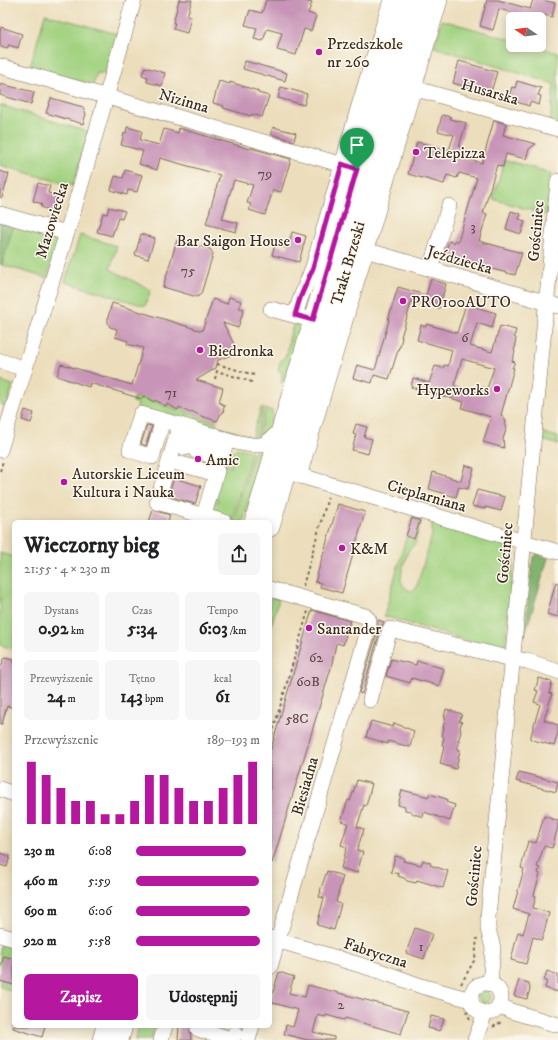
<!DOCTYPE html>
<html lang="pl">
<head>
<meta charset="utf-8">
<style>
	body { margin:0; font-family:"IM FELL DW Pica",serif; background:#f6f6f6; color:#202124; height:100vh; display:flex; flex-direction:column; font-size:15px; white-space:nowrap }
	* { box-sizing:border-box; margin:0 }
	p { font-size:13px; color:#757577 }
	.icon { flex:none; width:22px; height:22px; fill:none; stroke:currentColor; stroke-width:2; stroke-linecap:round; stroke-linejoin:round }
	.map { position:relative; flex:1; overflow:hidden }
	.drawer { position:absolute; left:12px; top:520px; width:260px; height:508px; display:flex; flex-direction:column; background:#fff; border-radius:6px; box-shadow:0 2px 10px #0003 }
	.drawer>* { flex:none }
	.needle { width:26px; rotate:283deg }
	.buttons { position:absolute; left:506px; top:12px; display:grid; gap:8px }
	.buttons a { display:grid; place-items:center; width:40px; height:40px; border-radius:6px; background:#fff; box-shadow:0 2px 10px #0003; font-size:20px }
	.pin { position:absolute; display:grid; place-items:center; width:34px; height:34px; color:#fff; margin:-41px -17px; border-radius:50% 50% 50% 0; rotate:-45deg; box-shadow:0 0 4px #0007 }
	.pin .icon { rotate:45deg }
	.round { display:grid; place-items:center; flex:none; width:42px; height:42px; border-radius:6px; background:#f6f6f6 }
	.overview { display:flex; align-items:center; justify-content:space-between; height:68px; padding:0 12px }
	h1 { font-size:22px; font-weight:800; line-height:30px }
	.metrics { display:grid; grid-template-columns:repeat(3,1fr); gap:6px; height:68px; padding:4px 12px }
	.metrics div { display:grid; align-content:center; border-radius:6px; background:#f6f6f6; text-align:center }
	.metrics b { font-size:17px; font-weight:800 }
	.metrics small { font-size:11px; font-weight:400 }
	.metrics p { font-size:11px }
	.chart { height:112px; padding:8px 12px }
	.chart p { display:flex; justify-content:space-between }
	.chart svg { width:100%; height:72px; margin-top:4px; stroke:#b5179e; stroke-width:6 }
	.primary-button { display:flex; gap:8px; margin-top:auto; padding:8px 12px }
	.primary-button a { flex:1; height:46px; border-radius:6px; background:#b5179e; color:#fff; font-size:16px; font-weight:800; line-height:46px; text-align:center }
	.primary-button a+a { background:#f6f6f6; color:#202124 }
	ul { padding:0 12px; list-style:none; font-size:13px }
	li { display:grid; grid-template-columns:64px 48px 1fr; align-items:center; height:30px }
	li i { height:10px; border-radius:5px; background:#b5179e }
	.map>svg:first-child { display:block }
	.green { fill:#a2d280; stroke:#6e7e4f }
	.forest { fill:#81b46e; stroke:#5e6f46 }
	.building { fill:#c894b7; fill-rule:evenodd }
	.lines { fill:none; stroke-linecap:round; stroke-linejoin:round }
	.minor-casing { stroke:#796955; stroke-width:16 }
	.major-casing { stroke:#796955; stroke-width:20 }
	.path { stroke:#796955; stroke-width:2; stroke-dasharray:3 3; stroke-linecap:butt }
	.minor { stroke:#fff; stroke-width:15 }
	.major { stroke:#fff; stroke-width:19 }
	.route-casing { stroke:#fff; stroke-width:8 }
	.route { stroke:#b5179e; stroke-width:5 }
	.poi-dot { fill:#b5179e; stroke:#fbf7ec; stroke-width:1.5 }
	.labels { text-anchor:middle; stroke-width:3; stroke-linejoin:round; paint-order:stroke }
	.number-label { font-size:14px; fill:#5e4444 }
	.poi-label { font-size:16px; fill:#3b2a1e; stroke:#fbf7ec; text-anchor:start }
	.street-label { font-size:16px; fill:#3b2a1e; stroke:#fbf7ec }
</style>
</head>
<body>
<div class="map">
<svg width="558" height="1040" viewBox="0 0 558 1040">
	<rect width="100%" height="100%" fill="#fbf7ec"/>
	<filter id="ink" filterUnits="userSpaceOnUse"><feTurbulence type="fractalNoise" baseFrequency=".025" numOctaves="2"/><feDisplacementMap in="SourceGraphic" scale="8" xChannelSelector="R" yChannelSelector="G"/><feConvolveMatrix kernelMatrix="1 2 1 2 8 2 1 2 1" color-interpolation-filters="sRGB"/></filter>
	<filter id="wash" filterUnits="userSpaceOnUse"><feTurbulence type="fractalNoise" baseFrequency=".012" numOctaves="4" result="noise"/><feDisplacementMap in="SourceGraphic" scale="16" xChannelSelector="R" yChannelSelector="G"/><feGaussianBlur stdDeviation="0.9" result="paint"/><feColorMatrix in="noise" values="0 0 0 0 0 0 0 0 0 0 0 0 0 0 0 0 0 1.4 0 .05"/><feComposite in="paint" operator="in"/></filter>
	<g filter="url(#wash)">
		<rect width="100%" height="100%" fill="#ecdebc"/>
		<!-- green -->
		<g class="green">
			<path d="M45 14 117 34 106 74 97 73 93 85 30 67Z"/>
			<path d="M442 20 513 40V45H531L558 53V110L557 125 550 124 554 84 434 47Z"/>
			<path d="M0 105 89 132 73 186 0 165Z"/>
			<path d="M505 160 551 173 547 215 493 199Z"/>
			<path d="M14 223 60 236 47 278 2 265Z"/>
			<path d="M80 235 117 246 110 269 151 290 145 306 65 282Z"/>
			<path d="M294 321 301 322 304 329 291 357 284 382 281 383 282 372 278 370 280 362 287 354 289 340Z"/>
			<path d="M0 381 13 385 7 405H0Z"/>
			<path d="M134 397 142 399 144 397 154 403 155 401 166 407 167 405 178 411 180 408 190 414 192 412 202 418 216 422V426L252 437 261 408H264L255 441 137 409 138 404 133 402Z"/>
			<path d="M266 409 272 411C275 426 268 433 257 440Z"/>
			<path d="M544 433 558 437V445L543 440Z"/>
			<path d="M238 448 252 451 231 521 212 509 213 501 218 502V499L212 498 222 464 232 467V464L223 462 229 453Z"/>
			<path d="M254 451 260 452 262 457 243 522H233Z"/>
			<path d="M412 517 421 519 415 544 408 551 402 570 401 581 404 587 410 591 416 589 432 535V522L511 546 514 551 505 652 384 616Z"/>
			<path d="M0 553 14 557V649L0 645Z"/>
			<path d="M270 598 279 599 270 629Z"/>
			<path d="M2 942 14 946V991L0 987V948Z"/>
			<circle cx="485" cy="997" r="6"/>
			<path d="M139 1026H155L151 1040H135Z"/>
		</g>
		<!-- forest -->
		<g class="forest">
			<path d="M0 219 14 223 2 265 0 264Z"/>
			<path d="M537 554 548 558 524 638 533 557Z"/>
		</g>
		<g id="blocks">
			<!-- building -->
			<g class="building">
				<path d="M179 0H192L187 16 191 17 187 33 173 29 175 23H173Z"/>
				<path d="M266 0H302L312 3 308 13 316 16 311 31 304 29 296 55 277 50 282 33 267 29 263 41 254 39 257 28 245 25 250 10 262 13Z"/>
				<path d="M487 0H498L530 9 533 0H542L555 3 552 17 540 14 538 19 525 16 524 19H513L515 13 499 9 493 30 480 26Z"/>
				<path d="M1 27 22 34 18 48 8 45V48L0 46V32Z"/>
				<path d="M245 61 287 73 285 81 243 69Z"/>
				<path d="M459 61 497 72 490 95 453 83Z"/>
				<path d="M145 67 165 73 162 86 147 82 148 77 142 75Z"/>
				<path d="M219 81 230 84V82L258 91V93L269 96 262 117 252 114 251 116 223 108 224 106 213 103Z"/>
				<path d="M517 81 541 88 538 95 541 96 539 105 530 102 529 106 517 102 518 99 509 96 512 87 515 88Z"/>
				<path d="M0 84 34 92 31 104 0 95Z"/>
				<path d="M281 87 307 94 304 105 278 98Z"/>
				<path d="M51 98 83 107 86 114 83 124 46 113Z"/>
				<path d="M442 115 451 117 450 119 466 123 459 147 465 149 463 158 482 163 494 120 506 124 503 135 536 144 529 149 526 159 506 154 503 167 497 165 483 213 487 214 479 241 522 253 515 275 462 261 460 266 453 264 455 257 445 254 449 241 454 243 455 240 458 242 477 178 459 173 457 178 447 175 444 184 408 174 417 142 449 150 454 135 438 131Z"/>
				<path d="M127 127 142 131 140 140 159 145 164 129 178 133 179 128 250 149 251 148 291 159 281 192 273 190 265 215 249 210 251 204 247 203 253 185 234 180 222 219 238 223 236 232 206 224 220 175 160 158 157 170 139 164 143 151 121 145 124 133H126Z"/>
				<path d="M273 127 296 133 294 141 271 134Z"/>
				<path d="M125 170 142 175 137 192 128 190 127 195 111 190 115 176 123 178Z"/>
				<path d="M0 171 9 174 2 198 0 197Z"/>
				<path d="M38 183 50 186 48 193 62 197 58 209 54 207 53 211 41 207 42 204 33 201Z"/>
				<path d="M109 207 125 211 122 219 118 218 112 236 97 232 103 213 107 214Z"/>
				<path d="M511 211 521 214 519 219 525 221 521 234 506 229Z"/>
				<path d="M292 232 306 236 299 262 272 255 275 245 288 248Z"/>
				<path d="M141 234 155 238 148 259 135 255Z"/>
				<path d="M177 240 210 249 213 254 201 294 197 297 163 287Z"/>
				<path d="M431 279 446 284 439 308 412 300 401 337H402L400 347H399L389 379 374 375 372 383 353 378 357 365 375 370 389 320H388L398 287 426 295Z"/>
				<path d="M229 297 241 301 239 308 244 309 238 328 223 323 234 344 231 355 218 360 216 368 196 380 223 388 219 402 225 406 223 409 224 411 222 412 217 421 201 416 191 411 190 413 179 407 178 410 167 404 166 406 155 400 154 402 143 396 142 399 90 383 89 387 57 376 61 364 132 385 143 348 127 344 128 341 115 337 117 329 110 327 108 323V317L112 303 202 331 213 299 227 304Z"/>
				<path d="M466 304 496 313 492 328 477 323 470 346 492 352 500 326 516 330 514 337 516 338 515 344 516 345 514 350 515 352 512 361 515 362 512 368H514L501 415 506 421 505 425 507 427 503 439 504 448 483 442 491 417 462 408 464 402 411 387 413 378 429 383 435 366 443 368 444 365 448 366 452 350 417 340 421 325 426 327V324L457 333ZM462 359 494 368 487 389 482 387 480 393 454 386Z"/>
				<path d="M25 410 34 413 31 423 22 420Z"/>
				<path d="M356 424 367 427 364 437 372 439 368 454 352 450 356 435 353 434Z"/>
				<path d="M147 425 152 426 146 446 141 444Z"/>
				<path d="M465 465 474 468 468 489 459 487 456 497 429 489 433 472 461 481Z"/>
				<path d="M174 478 201 486 195 504 168 496Z"/>
				<path d="M477 490 505 497 501 511 485 507V509L472 506Z"/>
				<path d="M338 504 365 512 342 593 320 587 321 583 315 582Z"/>
				<path d="M153 510 170 515 168 522H149Z"/>
				<path d="M412 518 420 521 414 539 406 536Z"/>
				<path d="M556 582 558 583V617L547 614Z"/>
				<path d="M312 610 350 621 343 645 337 643 336 644 331 668 278 844 272 863H270V752Z"/>
				<path d="M378 620 384 622 381 627 362 694 359 693 378 630Z"/>
				<path d="M5 657 14 659V708L7 706 2 724H0V668Z"/>
				<path d="M391 659 416 665 417 661 423 662 444 669 439 686 412 678 410 683 386 676Z"/>
				<path d="M539 678 552 682 549 693 552 694 544 720 558 725V732L554 746 530 739 540 704 534 702 538 691 535 690Z"/>
				<path d="M446 709 462 714 459 721 462 722 460 727 461 732 458 741H460L457 749 460 750 456 769 440 764 444 746 442 745 444 737 442 736 444 727H443L446 717H444Z"/>
				<path d="M371 721 393 727 394 723 414 731 410 747 388 741V744L366 737Z"/>
				<path d="M519 772 558 782 556 792 516 781Z"/>
				<path d="M357 780 372 784 366 806 364 805 357 827 364 829 357 850 363 852 357 873 341 868 347 847 341 845 348 823 341 821 348 800 350 801 353 793Z"/>
				<path d="M402 790 429 797V794L447 799 446 802 455 805 450 821 424 812 423 817 414 814 410 811 405 810V807L398 805Z"/>
				<path d="M544 816 558 821V827L552 848 544 846 537 867 540 868 538 873 540 874 534 895 536 896 533 908 549 913 542 940 533 937 526 964 511 960 518 932 523 934 529 914 513 909 524 869 521 868 528 841 536 843Z"/>
				<path d="M0 853 10 856 7 867 0 865Z"/>
				<path d="M395 856 404 858 403 861 421 865 423 860 431 863 430 865 448 871 443 888 417 880 416 883 407 881 404 878 398 876 399 874 391 872Z"/>
				<path d="M327 871 343 876 336 902 341 904 334 930 317 925 324 898 319 897 321 891H320Z"/>
				<path d="M415 928 432 934 424 959 406 953Z"/>
				<path d="M4 956 14 959V985L0 981V965L1 966Z"/>
				<path d="M547 971 558 975V992L545 988 547 981H544Z"/>
				<path d="M279 972 294 977 289 993 305 997 308 985 408 1011 401 1034 345 1018 344 1020 326 1015 325 1017 318 1015 313 1032 334 1037V1040H308L284 1034 286 1025 293 1027 298 1010 270 1002Z"/>
				<path d="M519 980 529 983 530 989 527 999 514 996Z"/>
				<path d="M431 1016 444 1019 440 1031 428 1028Z"/>
				<path d="M13 1026H45L42 1037 13 1028Z"/>
				<path d="M179 1026H190L191 1040H178Z"/>
			</g>
		</g>
	</g>
	<g filter="url(#ink)">
		<use href="#blocks" fill-opacity="0" stroke="#796955" stroke-width="1"/>
		<g class="lines">
			<defs>
				<g id="minor">
					<path d="M0 66 357 169"/>
					<path d="M413 88 558 129"/>
					<path d="M0 214 67 233"/>
					<path d="M355 247 558 306"/>
					<path d="M430 269 449 206"/>
					<path d="M271 309 304 318"/>
					<path d="M295 315 301 297 313 267 358 109 391 0"/>
					<path d="M0 361 25 369"/>
					<path d="M163 420 152 457 130 450 141 414 180 425"/>
					<path d="M185 448 191 428"/>
					<path d="M0 450 72 216 134 0"/>
					<path d="M196 451 202 432"/>
					<path d="M208 455 214 435"/>
					<path d="M221 459 227 440"/>
					<path d="M170 461 216 474"/>
					<path d="M291 473 558 552"/>
					<path d="M299 476 440 0"/>
					<path d="M204 515 217 471"/>
					<path d="M224 522 157 502 180 425C197 430 249 450 264 444 270 441 275 435 281 430"/>
					<path d="M270 589 365 616 369 620V627L270 967"/>
					<path d="M370 700 390 629 504 657 527 661 558 671"/>
					<path d="M0 789 14 794"/>
					<path d="M0 935 14 939"/>
					<path d="M270 938 380 971 421 986 471 1000"/>
					<circle cx="486" cy="998" r="15"/>
					<path d="M490 984 493 948 488 929V917L558 181"/>
					<path d="M499 1005 511 1011 558 1025"/>
					<path d="M198 1029 224 1037 232 1038 236 1033"/>
					<path d="M161 1040 165 1026"/>
					<path d="M248 1040 252 1026"/>
					<path d="M475 1040 485 1013"/>
				</g>
				<g id="major">
					<path d="M254 522 407 0"/>
					<path d="M270 527 425 0"/>
					<path d="M102 1040 106 1026"/>
					<path d="M119 1040 123 1026"/>
				</g>
			</defs>
			<!-- minor casing -->
			<use href="#minor" class="minor-casing"/>
			<!-- major casing -->
			<use href="#major" class="major-casing"/>
			<!-- path -->
			<g class="path">
				<path d="M217 364 254 375"/>
				<path d="M215 379 217 371 252 382"/>
				<path d="M0 471 3 461"/>
				<path d="M303 586 328 497"/>
				<path d="M270 741 308 611"/>
				<path d="M461 984 475 959 477 938"/>
				<path d="M466 1011 470 1019"/>
				<path d="M493 1027 503 1021"/>
			</g>
			<!-- minor -->
			<use href="#minor" class="minor"/>
			<!-- major -->
			<use href="#major" class="major"/>
		</g>
	</g>
	<g class="lines" filter="url(#ink)">
		<defs>
			<path id="route" d="M342 164 357 169 313 320 295 315 300 298 313 268Z"/>
		</defs>
		<!-- route casing -->
		<use href="#route" class="route-casing"/>
		<!-- route -->
		<use href="#route" class="route"/>
	</g>
	<!-- markers -->
	<g class="poi-dot">
		<circle cx="319" cy="52" r="4"/>
		<circle cx="416" cy="152" r="4"/>
		<circle cx="298" cy="240" r="4"/>
		<circle cx="403" cy="301" r="4"/>
		<circle cx="200" cy="350" r="4"/>
		<circle cx="497" cy="389" r="4"/>
		<circle cx="198" cy="459" r="4"/>
		<circle cx="64" cy="482" r="4"/>
		<circle cx="342" cy="548" r="4"/>
		<circle cx="309" cy="628" r="4"/>
	</g>
	<g class="labels">
		<!-- number labels -->
		<g class="number-label">
			<text x="265" y="178">79</text>
			<text x="473" y="231">3</text>
			<text x="188" y="275">75</text>
			<text x="465" y="342">6</text>
			<text x="171" y="397">71</text>
			<text x="316" y="662">62</text>
			<text x="308" y="686">60B</text>
			<text x="297" y="723">58C</text>
			<text x="421" y="951">1</text>
			<text x="341" y="1009">2</text>
		</g>
		<!-- poi labels -->
		<g class="poi-label">
			<text x="327" y="49">Przedszkole<tspan x="327" dy="18">nr 260</tspan></text>
			<text x="424" y="158">Telepizza</text>
			<text x="290" y="246" text-anchor="end">Bar Saigon House</text>
			<text x="411" y="307">PRO100AUTO</text>
			<text x="208" y="356">Biedronka</text>
			<text x="489" y="395" text-anchor="end">Hypeworks</text>
			<text x="206" y="465">Amic</text>
			<text x="72" y="479">Autorskie Liceum<tspan x="72" dy="18">Kultura i Nauka</tspan></text>
			<text x="350" y="554">K&amp;M</text>
			<text x="317" y="634">Santander</text>
		</g>
		<!-- street labels -->
		<g class="street-label">
			<text transform="translate(490 91) rotate(16)" y="6">Husarska</text>
			<text transform="translate(184 100) rotate(16)" y="6">Nizinna</text>
			<text transform="translate(51 220) rotate(-73)" y="6">Mazowiecka</text>
			<text transform="translate(535 231) rotate(-85)" y="6">Gościniec</text>
			<text transform="translate(460 259) rotate(16)" y="6">Jeździecka</text>
			<text transform="translate(347 263) rotate(-74)" y="6">Trakt Brzeski</text>
			<text transform="translate(427 495) rotate(16)" y="6">Cieplarniana</text>
			<text transform="translate(504 553) rotate(-85)" y="6">Gościniec</text>
			<text transform="translate(304 786) rotate(-74)" y="6">Biesiadna</text>
			<text transform="translate(473 876) rotate(-85)" y="6">Gościniec</text>
			<text transform="translate(376 952) rotate(18)" y="6">Fabryczna</text>
		</g>
	</g>
</svg>
<div class="buttons">
<a><svg class="needle" viewBox="-14 -14 28 28"><path d="M0-13l5 13h-10z" fill="#e53935"/><path d="M0 13l5-13h-10z" fill="#757577"/></svg></a>
</div>
<div class="pin" style="left:357px;top:169px;background:#1e9e55"><svg class="icon" aria-label="arrive" viewBox="0 0 24 24"><path d="M6 21V4h12l-3 4 3 4H6"/></svg></div>
<section class="drawer">
<div class="overview"><div><h1>Wieczorny bieg</h1><p>21:55 · 4 × 230 m</p></div><a class="round"><svg class="icon" aria-label="share" viewBox="0 0 24 24"><path d="M12 15V3M7 8l5-5 5 5M5 13v7h14v-7"/></svg></a></div>
<div class="metrics">
<div><p>Dystans</p><b>0.92<small> km</small></b></div>
<div><p>Czas</p><b>5:34</b></div>
<div><p>Tempo</p><b>6:03<small> /km</small></b></div>
</div>
<div class="metrics">
<div><p>Przewyższenie</p><b>24<small> m</small></b></div>
<div><p>Tętno</p><b>143<small> bpm</small></b></div>
<div><p>kcal</p><b>61</b></div>
</div>
<div class="chart"><p><span>Przewyższenie</span>189–193 m</p>
<svg viewBox="0 0 160 44" preserveAspectRatio="none"><path d="M5 44V6M15 44V14M25 44V22M35 44V30M45 44V30M55 44V38M65 44V38M75 44V30M85 44V14M95 44V14M105 44V22M115 44V30M125 44V30M135 44V22M145 44V14M155 44V6"/></svg>
</div>
<ul>
<li><b>230 m</b>6:08<i style="width:89%"></i></li>
<li><b>460 m</b>5:59<i style="width:99%"></i></li>
<li><b>690 m</b>6:06<i style="width:92%"></i></li>
<li><b>920 m</b>5:58<i style="width:100%"></i></li>
</ul>
<div class="primary-button"><a>Zapisz</a><a>Udostępnij</a></div>
</section>
</div>
</body>
</html>
